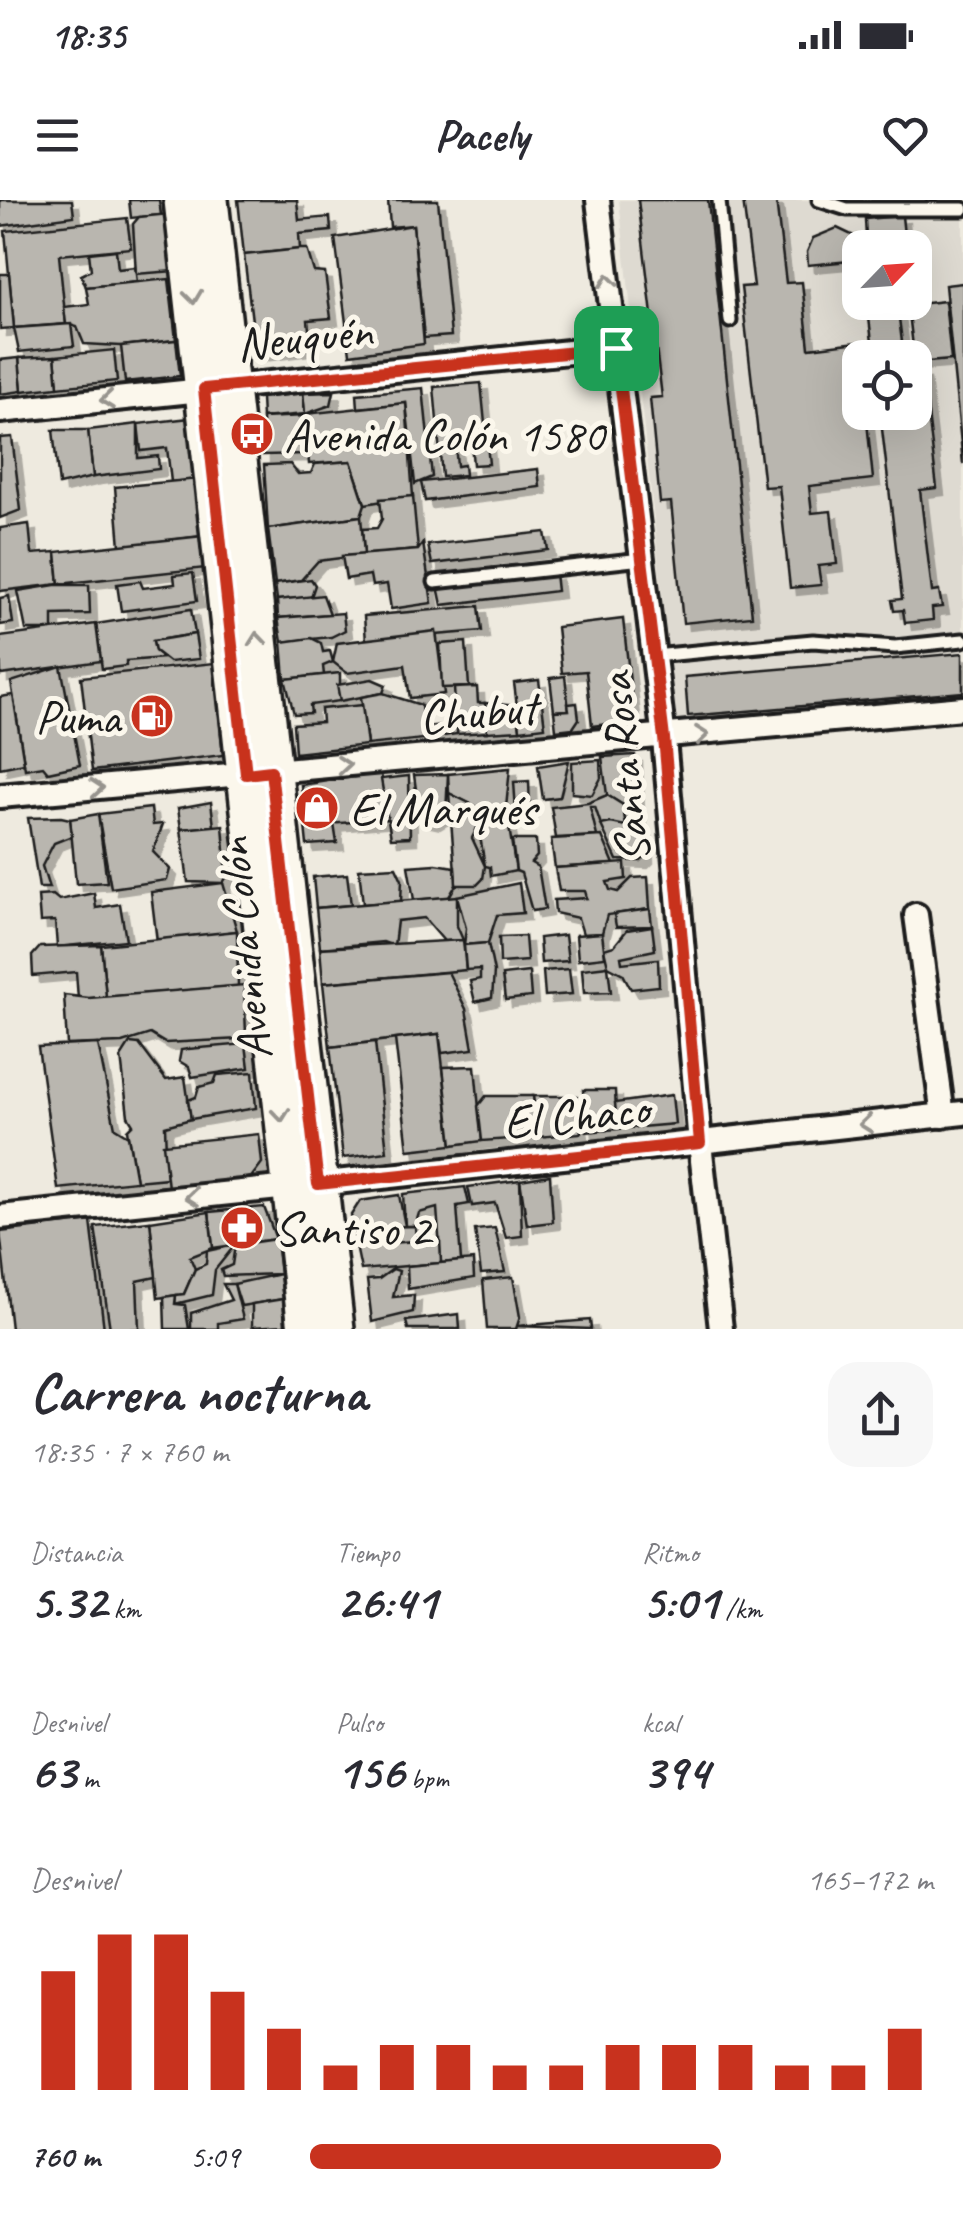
<!DOCTYPE html>
<html lang="es">
<head>
<meta charset="utf-8">
<style>
	body { margin:0; font-family:Caveat,sans-serif; background:#f7f7f7; color:#2b2b33; height:100vh; display:flex; flex-direction:column; font-size:38px; white-space:nowrap }
	* { box-sizing:border-box; margin:0 }
	p { font-size:32px; color:#7c7c81 }
	.icon { flex:none; width:55px; height:55px; fill:none; stroke:currentColor; stroke-width:2; stroke-linecap:round; stroke-linejoin:round }
	.map { position:relative; height:1129px; overflow:hidden }
	.panel { display:flex; flex-direction:column; background:#fff; flex:1 }
	.panel>* { flex:none }
	.needle { width:65px; rotate:65deg }
	.fabs { position:absolute; left:842px; top:30px; display:grid; gap:20px }
	.fabs a { display:grid; place-items:center; width:90px; height:90px; border-radius:20px; background:#fff; box-shadow:0 10px 40px #0002; font-size:50px }
	.pin { position:absolute; display:grid; place-items:center; width:85px; height:85px; color:#fff; margin:-42px; border-radius:20px; box-shadow:0 5px 15px #0006 }
	.round { display:grid; place-items:center; flex:none; width:105px; height:105px; border-radius:30px; background:#f7f7f7 }
	.headline { display:flex; align-items:center; justify-content:space-between; height:170px; padding:0 30px }
	h1 { font-size:55px; font-weight:600; line-height:75px }
	.metrics { display:grid; grid-template-columns:repeat(3,1fr); gap:15px; height:170px; padding:10px 30px }
	.metrics div { display:grid; align-content:center }
	.metrics b { font-size:50px; font-weight:600 }
	.metrics small { font-size:28px; font-weight:400 }
	.metrics p { font-size:28px }
	.chart { height:280px; padding:20px 30px }
	.chart p { display:flex; justify-content:space-between }
	.chart svg { width:100%; height:180px; margin-top:10px; stroke:#c8321e; stroke-width:6 }
	ul { padding:0 30px; list-style:none; font-size:32px }
	li { display:grid; grid-template-columns:160px 120px 1fr; align-items:center; height:75px }
	li i { height:25px; border-radius:12px; background:#c8321e }
	.status { display:flex; justify-content:space-between; align-items:center; height:70px; padding:0 50px; background:#fff; direction:ltr }
	.status svg { height:28px; fill:currentColor }
	header { display:flex; justify-content:space-between; align-items:center; height:130px; padding:0 30px; background:#fff; font-size:45px; font-weight:600 }
	.map>svg:first-child { display:block }
	.built { fill:#dedad1; fill-rule:evenodd }
	.building { fill:#b9b6af; stroke:#1c1c1c; stroke-width:2.5; filter:url(#shadow) }
	.lines { fill:none; stroke-linecap:round; stroke-linejoin:round }
	.lane-casing { stroke:#1c1c1c; stroke-width:19 }
	.street-casing { stroke:#1c1c1c; stroke-width:30 }
	.primary-casing { stroke:#1c1c1c; stroke-width:42 }
	.lane { stroke:#fbf7ec; stroke-width:11 }
	.street { stroke:#fbf7ec; stroke-width:22 }
	.primary { stroke:#fbf7ec; stroke-width:35 }
	.oneway { stroke:#97948e }
	.route-casing { stroke:#fff; stroke-width:20 }
	.route { stroke:#c8321e; stroke-width:12 }
	.labels { text-anchor:middle; stroke-width:10; stroke-linejoin:round; paint-order:stroke }
	.street-label { font-size:48px; fill:#1c1c1c; stroke:#fbf7ec }
	.poi-label { font-size:48px; fill:#1c1c1c; stroke:#fbf7ec; text-anchor:start }
</style>
</head>
<body>
<div class="status"><b>18:35</b><svg viewBox="0 0 49 12"><path d="M0 12V9h3v3zM5 12V6h3v6zM10 12V3h3v9zM15 12V0h3v12zM26 1h20v11H26zM47 4h2v5h-2z"/></svg></div>
<header><svg class="icon" aria-label="menu" viewBox="0 0 24 24"><path d="M4 6h16M4 12h16M4 18h16"/></svg>Pacely<svg class="icon" aria-label="heart" viewBox="0 0 24 24"><path d="M12 20l-8-8c-3-5 5-10 8-4 3-6 11-1 8 4z"/></svg></header>
<div class="map">
<svg width="963" height="1129" viewBox="0 0 963 1129">
	<defs>
		<filter id="shadow"><feDropShadow dx="7" dy="7" stdDeviation="0" flood-color="#0004"/></filter>
	</defs>
	<rect width="100%" height="100%" fill="#eeeadf"/>
	<filter id="ink" filterUnits="userSpaceOnUse"><feTurbulence type="fractalNoise" baseFrequency=".01" numOctaves="2"/><feDisplacementMap in="SourceGraphic" scale="20" xChannelSelector="R" yChannelSelector="G"/><feConvolveMatrix kernelMatrix="1 2 1 2 8 2 1 2 1" color-interpolation-filters="sRGB"/></filter>
	<g filter="url(#ink)">
		<!-- built -->
		<path class="built" d="M619 0H963V496L676 522ZM860 48H915V102H860ZM860 158H915V212H860Z"/>
		<!-- building -->
		<g class="building">
			<path d="M0 0H72L74 16 0 26Z"/>
			<path d="M129 0H159L161 15 131 18Z"/>
			<path d="M238 0H297L299 20 330 17 331 31 299 34 300 49 244 55Z"/>
			<path d="M388 0H438L451 136 424 138 413 25 390 27Z"/>
			<path d="M638 0H708L752 416 683 423 671 302 660 303 650 198 662 197Z"/>
			<path d="M743 0H776L786 83 802 82 809 148 858 142 860 212H866L873 279 809 286 812 313 831 311 837 364 818 366 821 385 790 388 779 286 764 287 741 87 754 86Z"/>
			<path d="M169 14 174 71 136 74 133 24 139 17Z"/>
			<path d="M902 16 904 35 866 38 865 19Z"/>
			<path d="M127 18 131 48 59 55 66 124 14 128 5 31Z"/>
			<path d="M413 25 424 144 350 154 335 38Z"/>
			<path d="M837 28 856 37 862 48 860 60 808 65 807 52 813 38Z"/>
			<path d="M300 49H307L314 72 325 73 331 118 308 120 311 147 256 154 244 55Z"/>
			<path d="M116 50 118 69 135 67 137 82 86 87 81 75 91 70 89 53Z"/>
			<path d="M0 74H9L14 128 0 129Z"/>
			<path d="M169 79 176 140 121 146 84 144 77 127 66 124 64 107 89 104 86 87Z"/>
			<path d="M963 83V264L945 85Z"/>
			<path d="M945 101 951 160 915 163 908 105Z"/>
			<path d="M867 102H897L904 158H874Z"/>
			<path d="M71 124 74 146 19 152 14 128Z"/>
			<path d="M176 140 180 176 125 182 121 146Z"/>
			<path d="M114 150 117 181 58 187 55 156Z"/>
			<path d="M55 156 58 187 22 191 19 158Z"/>
			<path d="M19 158 22 191 0 194V160Z"/>
			<path d="M923 172 937 288 920 290 932 392 939 391 942 407 932 408 933 420 905 423 903 410 894 411 892 400 902 399 880 212H915V173Z"/>
			<path d="M481 183 489 264 473 265 471 243 455 244 457 266 464 265 465 275 442 277 434 187Z"/>
			<path d="M423 188 432 277 415 284 406 203 358 208 357 194Z"/>
			<path d="M334 192 331 205 305 214 303 193Z"/>
			<path d="M303 193 305 214 262 218 261 198Z"/>
			<path d="M406 203 413 296 365 304 351 261 309 264 305 214Z"/>
			<path d="M305 216 306 254 263 255 262 218Z"/>
			<path d="M190 218 198 279 171 282 167 248 141 251 138 224Z"/>
			<path d="M138 224V258L158 256 159 269 93 277 88 230Z"/>
			<path d="M53 230H88L93 277 59 285Z"/>
			<path d="M12 237 21 310 0 318V238Z"/>
			<path d="M351 261 365 304 361 316 268 329 264 265 290 264 298 274 311 273 315 264Z"/>
			<path d="M538 269 540 287 425 301 421 282Z"/>
			<path d="M198 279 203 336 120 346 115 287Z"/>
			<path d="M413 296 418 350 364 355 362 329 377 328 382 319 380 299Z"/>
			<path d="M361 316 364 355 318 361 301 380 275 384 268 329Z"/>
			<path d="M29 324 32 354 56 352 59 384 0 391V328Z"/>
			<path d="M545 332 548 350 432 364 428 345Z"/>
			<path d="M203 336 206 368 59 384 56 352Z"/>
			<path d="M423 343 432 403 391 409 387 384 372 386 370 375 346 379 342 356 418 350Z"/>
			<path d="M193 373 197 401 121 411 117 384 140 381 143 388 175 384 174 375Z"/>
			<path d="M555 373 557 391 442 405 438 386Z"/>
			<path d="M311 379 315 385 311 397 277 400 275 384Z"/>
			<path d="M55 385H89L90 414 53 415V430H26L18 391Z"/>
			<path d="M323 395 330 414 278 418 277 400Z"/>
			<path d="M9 396 13 423 0 425V398Z"/>
			<path d="M479 406 482 431 366 441 364 416Z"/>
			<path d="M191 409 195 434 153 441 155 451 164 458 126 461V466L102 469 96 424Z"/>
			<path d="M343 413 345 430 331 437 282 442 278 418Z"/>
			<path d="M623 419 633 509 623 522 592 526 586 471 562 473 557 427Z"/>
			<path d="M96 424 101 461 1 475 0 437Z"/>
			<path d="M436 431 444 494 410 498 405 465 347 473 333 462 337 443Z"/>
			<path d="M195 434 199 459 169 462 155 451 153 441Z"/>
			<path d="M311 438 321 443 323 452 330 451 333 462 323 466 324 475 285 479 282 442Z"/>
			<path d="M466 442 469 487 442 488 440 444Z"/>
			<path d="M963 453V492L688 516 685 477Z"/>
			<path d="M214 463 223 555 92 571 81 477Z"/>
			<path d="M61 466 80 565 48 572 43 566 25 569 11 482Z"/>
			<path d="M340 473V501L310 505 311 513 294 514 285 479Z"/>
			<path d="M565 476 569 510 554 511 550 478Z"/>
			<path d="M372 479 386 485 383 493 340 501 337 485Z"/>
			<path d="M539 480 545 527 520 530 514 483Z"/>
			<path d="M477 487 478 503H485L487 532 457 534 454 488Z"/>
			<path d="M383 493 421 505 424 539 367 545 361 497Z"/>
			<path d="M13 495 24 563 0 568V497Z"/>
			<path d="M485 503 517 506 520 530 487 532Z"/>
			<path d="M577 503 579 519 573 528 556 530 554 511 569 510 568 504Z"/>
			<path d="M362 505 367 545 295 553 293 524 322 522 321 509Z"/>
			<path d="M457 524V534L424 539V527Z"/>
			<path d="M635 555 637 603 623 605 607 595 602 557Z"/>
			<path d="M600 560 601 578 592 595 572 593V562Z"/>
			<path d="M569 561 560 597 543 599 538 566Z"/>
			<path d="M510 568 506 608 516 671 491 676 490 667 485 666 475 606 449 593 448 574Z"/>
			<path d="M381 573 388 619 305 626 301 585Z"/>
			<path d="M448 574 446 614 433 622 420 619 414 575Z"/>
			<path d="M409 576 410 637 391 638 381 579Z"/>
			<path d="M529 581 530 610 516 611 514 582Z"/>
			<path d="M449 593 475 606 478 626 472 638 485 666 483 679 477 685H456Z"/>
			<path d="M607 595 623 605 626 626 601 625 595 607H590L597 636 556 638 551 607 588 603Z"/>
			<path d="M211 602 214 626 181 629 178 608Z"/>
			<path d="M637 603 642 629 626 626 623 605Z"/>
			<path d="M151 608 153 625 163 624 153 652 170 669 167 680 111 688 98 614Z"/>
			<path d="M98 614 107 682 76 684 70 619Z"/>
			<path d="M61 617 70 619 72 636 54 643 42 666 49 688H39L28 618Z"/>
			<path d="M611 623 645 630 646 656 641 661 617 660 601 625Z"/>
			<path d="M334 624 337 643 307 645 305 626Z"/>
			<path d="M223 625 227 676 223 683 188 682 181 629Z"/>
			<path d="M602 636 614 664 555 668 551 639Z"/>
			<path d="M512 640H536L537 656 531 663 538 667 545 709 532 711 521 673 516 671Z"/>
			<path d="M625 663 626 679 607 682 610 690 618 692 632 678 648 677 650 709 607 715 602 733 583 734 578 718 555 713 554 700 587 698 585 691H559L555 668Z"/>
			<path d="M436 664 455 667 456 685 449 697 414 700 408 666Z"/>
			<path d="M396 667 402 680 401 701 363 704 359 669Z"/>
			<path d="M347 674 351 705 316 708 313 677Z"/>
			<path d="M223 683 237 731 157 742 151 692Z"/>
			<path d="M519 683 523 713 497 715 488 743 464 745 466 728 457 696Z"/>
			<path d="M94 693 96 708 120 704 126 740 57 747 55 721 40 722 38 696 53 695 59 700Z"/>
			<path d="M457 696V726L463 740 444 741 424 718 397 721 394 746 383 742 320 748 316 708Z"/>
			<path d="M650 709 652 726 616 727 614 714Z"/>
			<path d="M652 726 655 750 621 757 622 763 658 759 659 786 631 789 623 774 608 766 604 749 614 746 627 730Z"/>
			<path d="M237 731 238 786 106 797 101 745Z"/>
			<path d="M602 733 605 757 578 760 576 735Z"/>
			<path d="M565 735 568 761 541 763 539 738Z"/>
			<path d="M525 736 527 761 500 763 499 737Z"/>
			<path d="M463 740 466 770 323 783 320 748Z"/>
			<path d="M488 743 494 772 492 798 475 802 470 781 480 779V769L466 770 464 745Z"/>
			<path d="M101 745 106 797 78 799 76 772 33 776 32 756 40 747Z"/>
			<path d="M608 766 611 792 584 793 582 769Z"/>
			<path d="M569 769 572 794 545 796 543 771Z"/>
			<path d="M448 772 466 809 473 849 442 853 439 834 330 847 323 783Z"/>
			<path d="M529 772 531 797 505 800 502 775Z"/>
			<path d="M244 785 246 834 240 839 165 843 150 834 122 843 67 845 64 795 89 798Z"/>
			<path d="M439 834 452 945 408 950 395 839Z"/>
			<path d="M375 842 387 952 343 958 330 847Z"/>
			<path d="M130 843 139 844 166 880 185 877 191 919 165 926 167 978 136 981 127 930 133 924 128 916 121 857Z"/>
			<path d="M98 844 115 928 128 936 136 981 58 989 38 847Z"/>
			<path d="M246 844 249 868 192 877 189 867 179 861 181 850 188 849Z"/>
			<path d="M475 866 482 941 452 945 443 867Z"/>
			<path d="M253 872 256 908 191 919 188 900 196 897 199 887 214 883 217 875Z"/>
			<path d="M583 890H615L616 913 607 914V930L586 932Z"/>
			<path d="M672 895 675 924 607 930V914L616 913 615 903Z"/>
			<path d="M486 896H533L539 937 482 941 478 906Z"/>
			<path d="M533 896H577L581 933 539 937Z"/>
			<path d="M259 934 262 963 249 980 168 988 163 944Z"/>
			<path d="M550 975 553 1022 527 1025 520 980Z"/>
			<path d="M520 980 522 1036 506 1038 495 1003 472 1006 468 987Z"/>
			<path d="M465 987 469 1004 457 1006 461 1061 441 1063 437 1008 419 1013 415 1026H405L403 994Z"/>
			<path d="M399 995 405 1026 353 1028 351 1015 360 1001Z"/>
			<path d="M264 1007 276 1039 213 1048 209 1012Z"/>
			<path d="M209 1012 213 1048 190 1057 195 1069 184 1094 158 1098 150 1021Z"/>
			<path d="M91 1021 104 1129H11L0 1032Z"/>
			<path d="M150 1021 156 1077 137 1081 139 1129H110L95 1027Z"/>
			<path d="M415 1026 416 1041 356 1046 353 1028Z"/>
			<path d="M495 1028 505 1072 481 1074 475 1030Z"/>
			<path d="M276 1039 280 1074 223 1076 221 1070 232 1065 235 1045Z"/>
			<path d="M440 1039 441 1063 361 1070 356 1046Z"/>
			<path d="M235 1045 215 1070 212 1095 175 1104 176 1095 184 1094 195 1069 206 1064 207 1051Z"/>
			<path d="M473 1060 474 1078 408 1089 407 1066Z"/>
			<path d="M393 1069 399 1071 393 1097 414 1095 413 1112 372 1122 367 1080 379 1079Z"/>
			<path d="M280 1074 283 1099 241 1106 234 1084Z"/>
			<path d="M513 1077 520 1117 516 1129H487L483 1080Z"/>
			<path d="M223 1084H234L243 1119 218 1123V1129H191V1113L231 1100Z"/>
			<path d="M176 1095 175 1104 185 1105 189 1129H165L164 1097Z"/>
			<path d="M283 1099 285 1125 252 1127V1104Z"/>
			<path d="M459 1114 460 1129H408L406 1121Z"/>
			<path d="M590 1120 591 1129 517 1126Z"/>
		</g>
		<g class="lines">
			<defs>
				<g id="lane">
					<path d="M719 0 730 121"/>
					<path d="M819 0 847 9H963"/>
					<path d="M435 382 642 359"/>
					<path d="M654 456 813 441 895 447 963 440"/>
				</g>
				<g id="street">
					<path d="M598 0 664 539 700 943 721 1129"/>
					<path d="M0 211 617 147"/>
					<path d="M0 596 963 508"/>
					<path d="M916 715 943 916"/>
					<path d="M318 984 963 913"/>
					<path d="M0 1017 289 987"/>
				</g>
				<g id="primary">
					<path d="M182 0 306 1129"/>
					<path d="M210 0 336 1129"/>
				</g>
			</defs>
			<!-- lane casing -->
			<use href="#lane" class="lane-casing"/>
			<!-- street casing -->
			<use href="#street" class="street-casing"/>
			<!-- primary casing -->
			<use href="#primary" class="primary-casing"/>
			<!-- lane -->
			<use href="#lane" class="lane"/>
			<!-- street -->
			<use href="#street" class="street"/>
			<!-- primary -->
			<use href="#primary" class="primary"/>
		</g>
		<!-- one-way arrows -->
		<defs><path id="oneway-chevron" d="M-2-3.5L2.5 0L-2 3.5" fill="none" stroke-width="1.6" stroke-linecap="round" stroke-linejoin="round" transform="scale(2.5)"/></defs>
		<g class="oneway">
			<use href="#oneway-chevron" transform="translate(608 81) rotate(-97)"/>
			<use href="#oneway-chevron" transform="translate(193 97) rotate(83)"/>
			<use href="#oneway-chevron" transform="translate(107 200) rotate(174)"/>
			<use href="#oneway-chevron" transform="translate(257 439) rotate(-96)"/>
			<use href="#oneway-chevron" transform="translate(702 535) rotate(-6)"/>
			<use href="#oneway-chevron" transform="translate(344 565) rotate(-5)"/>
			<use href="#oneway-chevron" transform="translate(97 588) rotate(-5)"/>
			<use href="#oneway-chevron" transform="translate(281 915) rotate(84)"/>
			<use href="#oneway-chevron" transform="translate(866 924) rotate(174)"/>
			<use href="#oneway-chevron" transform="translate(192 997) rotate(174)"/>
		</g>
	</g>
	<g class="lines" filter="url(#ink)">
		<defs>
			<path id="route" d="M616 148 664 538 700 943 318 984 271 571 246 574 204 189Z"/>
		</defs>
		<!-- route casing -->
		<use href="#route" class="route-casing"/>
		<!-- route -->
		<use href="#route" class="route"/>
	</g>
	<!-- icons -->
	<defs>
		<symbol id="bus-disc" viewBox="-11 -11 22 22"><circle r="9.5" fill="#c8321e" stroke="#fbf7ec"/><path d="M-5-6H5V4H4V6H2V4H-2V6H-4V4H-5ZM-3.5-4V0h7V-4ZM-3.5 1.2v1.5H-2V1.2ZM2 1.2v1.5H3.5V1.2Z" fill="#fff"/></symbol>
		<symbol id="fuel-disc" viewBox="-11 -11 22 22"><circle r="9.5" fill="#c8321e" stroke="#fbf7ec"/><path d="M-5.5-6h7V0h2V4h1.3V-2.5L3-4.5l.8-.8L6-3V5H2.5V1h-1V6h-7ZM-4.2-4.7v3.2H.2V-4.7Z" fill="#fff"/></symbol>
		<symbol id="shop-disc" viewBox="-11 -11 22 22"><circle r="9.5" fill="#c8321e" stroke="#fbf7ec"/><path d="M-5-2.5h2.3a2.7 3.5 0 0 1 5.4 0H5L5.5 6h-11ZM-1.5-2.5h3a1.5 2.3 0 0 0-3 0Z" fill="#fff"/></symbol>
		<symbol id="pharmacy-disc" viewBox="-11 -11 22 22"><circle r="9.5" fill="#c8321e" stroke="#fbf7ec"/><path d="M-2-6h4v4h4v4h-4v4h-4v-4h-4v-4h4Z" fill="#fff"/></symbol>
	</defs>
	<g fill-rule="evenodd">
		<use href="#bus-disc" x="227" y="209" width="50" height="50"/>
		<use href="#fuel-disc" x="127" y="491" width="50" height="50"/>
		<use href="#shop-disc" x="292" y="583" width="50" height="50"/>
		<use href="#pharmacy-disc" x="217" y="1003" width="50" height="50"/>
	</g>
	<g class="labels">
		<!-- street labels -->
		<g class="street-label">
			<text transform="translate(304 136) rotate(-6)" y="17">Neuquén</text>
			<text transform="translate(478 511) rotate(-5)" y="17">Chubut</text>
			<text transform="translate(623 568) rotate(-96)" y="17">Santa Rosa</text>
			<text transform="translate(243 749) rotate(-96)" y="17">Avenida Colón</text>
			<text transform="translate(576 914) rotate(-6)" y="17">El Chaco</text>
		</g>
		<!-- poi labels -->
		<g class="poi-label">
			<text x="284" y="251">Avenida Colón 1580</text>
			<text x="120" y="533" text-anchor="end">Puma</text>
			<text x="350" y="625">El Marqués</text>
			<text x="274" y="1045">Santiso 2</text>
		</g>
	</g>
</svg>
<div class="fabs">
<a><svg class="needle" viewBox="-14 -14 28 28"><path d="M0-13l5 13h-10z" fill="#e53935"/><path d="M0 13l5-13h-10z" fill="#7c7c81"/></svg></a>
<a><svg class="icon" aria-label="locate" viewBox="0 0 24 24"><circle cx="12" cy="12" r="6"/><path d="M12 2v4M12 18v4M2 12h4M18 12h4"/></svg></a>
</div>
<div class="pin" style="left:616px;top:148px;background:#1e9e55"><svg class="icon" aria-label="arrive" viewBox="0 0 24 24"><path d="M6 21V4h12l-3 4 3 4H6"/></svg></div>
</div>
<section class="panel">
<div class="headline"><div><h1>Carrera nocturna</h1><p>18:35 · 7 × 760 m</p></div><a class="round"><svg class="icon" aria-label="share" viewBox="0 0 24 24"><path d="M12 15V3M7 8l5-5 5 5M5 13v7h14v-7"/></svg></a></div>
<div class="metrics">
<div><p>Distancia</p><b>5.32<small> km</small></b></div>
<div><p>Tiempo</p><b>26:41</b></div>
<div><p>Ritmo</p><b>5:01<small> /km</small></b></div>
</div>
<div class="metrics">
<div><p>Desnivel</p><b>63<small> m</small></b></div>
<div><p>Pulso</p><b>156<small> bpm</small></b></div>
<div><p>kcal</p><b>394</b></div>
</div>
<div class="chart"><p><span>Desnivel</span>165–172 m</p>
<svg viewBox="0 0 160 44" preserveAspectRatio="none"><path d="M5 44V15M15 44V6M25 44V6M35 44V20M45 44V29M55 44V38M65 44V33M75 44V33M85 44V38M95 44V38M105 44V33M115 44V33M125 44V33M135 44V38M145 44V38M155 44V29"/></svg>
</div>
<ul>
<li><b>760 m</b>5:09<i style="width:66%"></i></li>
</ul>
</section>
</body>
</html>
